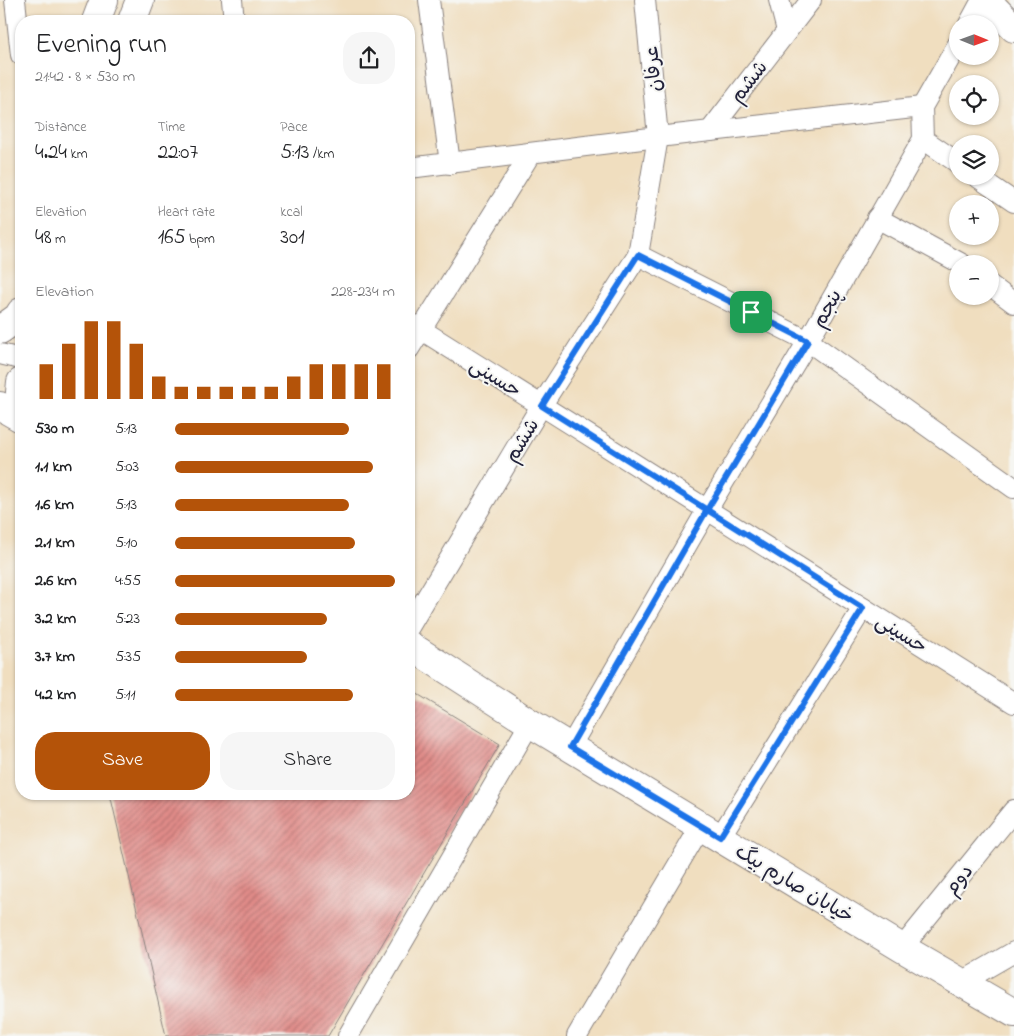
<!DOCTYPE html>
<html lang="en">
<head>
<meta charset="utf-8">
<style>
	body { margin:0; font-family:"Indie Flower","Playpen Sans Arabic",sans-serif; background:#f6f6f6; color:#202124; height:100vh; display:flex; flex-direction:column; font-size:19px; white-space:nowrap }
	* { box-sizing:border-box; margin:0 }
	p { font-size:16px; color:#757577 }
	.icon { flex:none; width:28px; height:28px; fill:none; stroke:currentColor; stroke-width:2; stroke-linecap:round; stroke-linejoin:round }
	.map { position:relative; flex:1; overflow:hidden }
	.panel { position:absolute; left:15px; top:15px; width:400px; height:785px; display:flex; flex-direction:column; background:#fff; border-radius:20px; box-shadow:0 1px 4px #0004 }
	.panel>* { flex:none }
	.needle { width:32px; rotate:91deg }
	.controls { position:absolute; left:949px; top:15px; display:grid; gap:10px }
	.controls a { display:grid; place-items:center; width:50px; height:50px; border-radius:50%; background:#fff; box-shadow:0 1px 4px #0004; font-size:25px }
	.pin { position:absolute; display:grid; place-items:center; width:42px; height:42px; color:#fff; margin:-21px; border-radius:10px; box-shadow:0 2px 8px #0006 }
	.round { display:grid; place-items:center; flex:none; width:52px; height:52px; border-radius:20px; background:#f6f6f6 }
	.headline { display:flex; align-items:center; justify-content:space-between; height:85px; padding:0 20px }
	h1 { font-size:28px; font-weight:600; line-height:38px }
	.metrics { display:grid; grid-template-columns:repeat(3,1fr); gap:8px; height:85px; padding:5px 20px }
	.metrics div { display:grid; align-content:center }
	.metrics b { font-size:21px; font-weight:600 }
	.metrics small { font-size:14px; font-weight:400 }
	.metrics p { font-size:14px }
	.chart { height:140px; padding:10px 20px }
	.chart p { display:flex; justify-content:space-between }
	.chart svg { width:100%; height:90px; margin-top:5px; stroke:#b45309; stroke-width:6 }
	.button { display:flex; gap:10px; margin-top:auto; padding:10px 20px }
	.button a { flex:1; height:58px; border-radius:20px; background:#b45309; color:#fff; font-size:20px; font-weight:600; line-height:58px; text-align:center }
	.button a+a { background:#f6f6f6; color:#202124 }
	ul { padding:0 20px; list-style:none; font-size:16px }
	li { display:grid; grid-template-columns:80px 60px 1fr; align-items:center; height:38px }
	li i { height:12px; border-radius:6px; background:#b45309 }
	.map>svg:first-child { display:block }
	.building { fill:url(#building-hatch) }
	.lines { fill:none; stroke-linecap:round; stroke-linejoin:round }
	.street-casing { stroke:#89807d; stroke-width:22 }
	.secondary-casing { stroke:#89807d; stroke-width:30 }
	.street { stroke:#fff; stroke-width:20 }
	.secondary { stroke:#fff; stroke-width:28 }
	.route-casing { stroke:#fff; stroke-width:10 }
	.route { stroke:#1a73e8; stroke-width:6 }
	.labels { text-anchor:middle; stroke-width:4; stroke-linejoin:round; paint-order:stroke }
	.street-label { font-size:20px; fill:#22223b; stroke:#f6f6f2 }
</style>
</head>
<body>
<div class="map">
<svg width="1014" height="1036" viewBox="0 0 1014 1036">
	<defs>
		<pattern id="building-hatch" width="6" height="6" patternUnits="userSpaceOnUse" patternTransform="scale(1.25)"><rect width="6" height="6" fill="#e08b88"/><path d="M-1 1l2-2M0 6l6-6M5 7l2-2" fill="none" stroke="#b57170"/></pattern>
	</defs>
	<rect width="100%" height="100%" fill="#f6f6f2"/>
	<filter id="ink" filterUnits="userSpaceOnUse"><feTurbulence type="fractalNoise" baseFrequency=".02" numOctaves="2"/><feDisplacementMap in="SourceGraphic" scale="10" xChannelSelector="R" yChannelSelector="G"/><feConvolveMatrix kernelMatrix="1 2 1 2 8 2 1 2 1" color-interpolation-filters="sRGB"/></filter>
	<filter id="wash" filterUnits="userSpaceOnUse"><feTurbulence type="fractalNoise" baseFrequency=".0096" numOctaves="4" result="noise"/><feDisplacementMap in="SourceGraphic" scale="20" xChannelSelector="R" yChannelSelector="G"/><feGaussianBlur stdDeviation="1.12" result="paint"/><feColorMatrix in="noise" values="0 0 0 0 0 0 0 0 0 0 0 0 0 0 0 0 0 1.4 0 .05"/><feComposite in="paint" operator="in"/></filter>
	<g filter="url(#wash)">
		<rect width="100%" height="100%" fill="#f0debf"/>
		<g id="blocks">
			<!-- building -->
			<path class="building" d="M409 689 500 744 328 1036H166L110 794H409Z"/>
		</g>
	</g>
	<g filter="url(#ink)">
		<use href="#blocks" fill-opacity="0" stroke="#89807d" stroke-width="1"/>
		<g class="lines">
			<defs>
				<g id="street">
					<path d="M15 0 21 55"/>
					<path d="M232 0 234 21"/>
					<path d="M429 0 450 164"/>
					<path d="M779 0 787 31"/>
					<path d="M969 24 982 0"/>
					<path d="M710 131 811 0"/>
					<path d="M923 139 958 163"/>
					<path d="M409 168 658 137 922 107"/>
					<path d="M976 176 1014 202"/>
					<path d="M877 218 962 264"/>
					<path d="M638 255 808 341 1014 488"/>
					<path d="M990 285 1014 303"/>
					<path d="M409 322 1014 703"/>
					<path d="M409 349 531 153"/>
					<path d="M0 354 21 359"/>
					<path d="M409 627 541 406 638 255 658 137 645 0"/>
					<path d="M570 747 707 510 808 341 923 139 922 107 958 44"/>
					<path d="M720 837 863 608"/>
					<path d="M902 948 1014 810"/>
					<path d="M962 982 1014 952"/>
					<path d="M348 1036 530 723"/>
					<path d="M577 1036 701 826"/>
				</g>
				<g id="secondary">
					<path d="M986 0 1014 28"/>
					<path d="M96 21 104 0"/>
					<path d="M132 21 140 0"/>
					<path d="M0 330 18 317 21 312"/>
					<path d="M21 382 20 392 21 402"/>
					<path d="M0 406 21 418"/>
					<path d="M409 645 530 723 902 948 1014 1013"/>
				</g>
			</defs>
			<!-- street casing -->
			<use href="#street" class="street-casing"/>
			<!-- secondary casing -->
			<use href="#secondary" class="secondary-casing"/>
			<!-- street -->
			<use href="#street" class="street"/>
			<!-- secondary -->
			<use href="#secondary" class="secondary"/>
		</g>
	</g>
	<g class="lines" filter="url(#ink)">
		<defs>
			<path id="route" d="M751 312 808 341 707 510 570 747 720 837 863 608 542 406 638 255 751 312"/>
		</defs>
		<!-- route casing -->
		<use href="#route" class="route-casing"/>
		<!-- route -->
		<use href="#route" class="route"/>
	</g>
	<g class="labels">
		<!-- street labels -->
		<g class="street-label">
			<text transform="translate(652 69) rotate(-95)" y="7">عرفان</text>
			<text transform="translate(748 81) rotate(-52)" y="7">ششم</text>
			<text transform="translate(826 308) rotate(-61)" y="7">پنجم</text>
			<text transform="translate(496 377) rotate(32)" y="7">حسینی</text>
			<text transform="translate(521 440) rotate(-59)" y="7">ششم</text>
			<text transform="translate(902 633) rotate(32)" y="7">حسینی</text>
			<text transform="translate(958 879) rotate(-51)" y="7">دوم</text>
			<text transform="translate(795 883) rotate(31)" y="7">خیابان صارم بیگ</text>
		</g>
	</g>
</svg>
<div class="controls">
<a><svg class="needle" viewBox="-14 -14 28 28"><path d="M0-13l5 13h-10z" fill="#e53935"/><path d="M0 13l5-13h-10z" fill="#757577"/></svg></a>
<a><svg class="icon" aria-label="locate" viewBox="0 0 24 24"><circle cx="12" cy="12" r="6"/><path d="M12 2v4M12 18v4M2 12h4M18 12h4"/></svg></a>
<a><svg class="icon" aria-label="layers" viewBox="0 0 24 24"><path d="M12 4l9 5-9 5-9-5zM3 14l9 5 9-5"/></svg></a>
<a>+</a>
<a>−</a>
</div>
<div class="pin" style="left:751px;top:312px;background:#1e9e55"><svg class="icon" aria-label="arrive" viewBox="0 0 24 24"><path d="M6 21V4h12l-3 4 3 4H6"/></svg></div>
<section class="panel">
<div class="headline"><div><h1>Evening run</h1><p>21:42 · 8 × 530 m</p></div><a class="round"><svg class="icon" aria-label="share" viewBox="0 0 24 24"><path d="M12 15V3M7 8l5-5 5 5M5 13v7h14v-7"/></svg></a></div>
<div class="metrics">
<div><p>Distance</p><b>4.24<small> km</small></b></div>
<div><p>Time</p><b>22:07</b></div>
<div><p>Pace</p><b>5:13<small> /km</small></b></div>
</div>
<div class="metrics">
<div><p>Elevation</p><b>48<small> m</small></b></div>
<div><p>Heart rate</p><b>165<small> bpm</small></b></div>
<div><p>kcal</p><b>301</b></div>
</div>
<div class="chart"><p><span>Elevation</span>228–234 m</p>
<svg viewBox="0 0 160 44" preserveAspectRatio="none"><path d="M5 44V27M15 44V17M25 44V6M35 44V6M45 44V17M55 44V33M65 44V38M75 44V38M85 44V38M95 44V38M105 44V38M115 44V33M125 44V27M135 44V27M145 44V27M155 44V27"/></svg>
</div>
<ul>
<li><b>530 m</b>5:13<i style="width:79%"></i></li>
<li><b>1.1 km</b>5:03<i style="width:90%"></i></li>
<li><b>1.6 km</b>5:13<i style="width:79%"></i></li>
<li><b>2.1 km</b>5:10<i style="width:82%"></i></li>
<li><b>2.6 km</b>4:55<i style="width:100%"></i></li>
<li><b>3.2 km</b>5:23<i style="width:69%"></i></li>
<li><b>3.7 km</b>5:35<i style="width:60%"></i></li>
<li><b>4.2 km</b>5:11<i style="width:81%"></i></li>
</ul>
<div class="button"><a>Save</a><a>Share</a></div>
</section>
</div>
</body>
</html>
